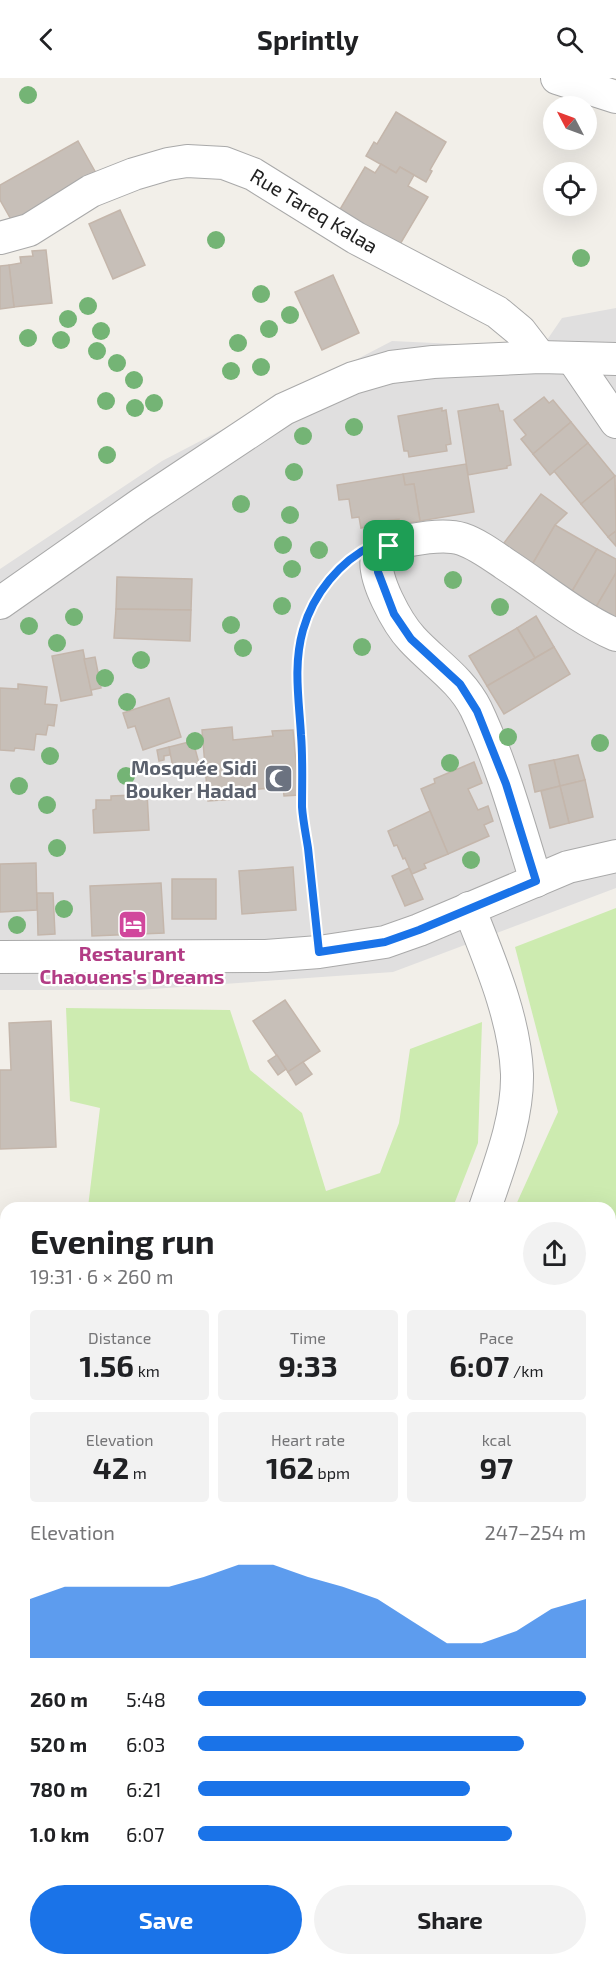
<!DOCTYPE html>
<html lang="en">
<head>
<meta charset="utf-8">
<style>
	body { margin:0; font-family:"Exo 2",sans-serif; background:#f2f2f2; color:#202124; height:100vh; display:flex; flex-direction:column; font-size:22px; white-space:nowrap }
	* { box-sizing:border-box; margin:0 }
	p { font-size:20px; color:#757577 }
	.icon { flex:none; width:33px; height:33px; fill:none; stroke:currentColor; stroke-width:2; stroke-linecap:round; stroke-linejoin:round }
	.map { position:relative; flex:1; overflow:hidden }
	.panel { position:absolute; left:0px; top:1124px; width:616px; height:764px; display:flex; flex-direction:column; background:#fff; border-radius:18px 18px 0 0; box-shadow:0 6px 24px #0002 }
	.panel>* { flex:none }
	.needle { width:39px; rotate:311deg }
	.buttons { position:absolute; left:543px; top:18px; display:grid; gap:12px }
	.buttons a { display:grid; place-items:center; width:54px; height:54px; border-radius:50%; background:#fff; box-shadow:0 6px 24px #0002; font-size:30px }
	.pin { position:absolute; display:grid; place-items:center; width:51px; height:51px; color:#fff; margin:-26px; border-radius:12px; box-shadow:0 3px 9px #0006 }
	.round { display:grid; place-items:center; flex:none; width:63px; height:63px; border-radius:32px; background:#f2f2f2 }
	.summary { display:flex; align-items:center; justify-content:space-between; height:102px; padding:0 30px }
	h1 { font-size:33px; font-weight:700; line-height:45px }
	.metrics { display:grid; grid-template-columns:repeat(3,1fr); gap:9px; height:102px; padding:6px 30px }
	.metrics div { display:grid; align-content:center; border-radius:6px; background:#f2f2f2; text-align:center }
	.metrics b { font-size:30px; font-weight:700 }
	.metrics small { font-size:16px; font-weight:400 }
	.metrics p { font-size:16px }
	.chart { height:168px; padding:12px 30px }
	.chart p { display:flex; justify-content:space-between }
	.chart svg { width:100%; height:108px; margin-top:6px; fill:#1a73e8; opacity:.7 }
	.cta { display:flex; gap:12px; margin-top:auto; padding:12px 30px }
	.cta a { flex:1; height:69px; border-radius:36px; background:#1a73e8; color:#fff; font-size:24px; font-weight:700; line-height:69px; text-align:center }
	.cta a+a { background:#f2f2f2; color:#202124 }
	ul { padding:0 30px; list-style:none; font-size:20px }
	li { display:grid; grid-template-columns:96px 72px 1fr; align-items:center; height:45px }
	li i { height:15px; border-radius:8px; background:#1a73e8 }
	header { display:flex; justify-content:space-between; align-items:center; height:78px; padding:0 30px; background:#fff; font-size:27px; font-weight:700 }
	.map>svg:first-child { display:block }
	.residential { fill:#e0dfdf }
	.grass { fill:#cdebb0 }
	.building { fill:#c7bfb8; stroke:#c4b6ab; stroke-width:1.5 }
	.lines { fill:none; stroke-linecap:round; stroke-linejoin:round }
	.street-casing { stroke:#a9a9a9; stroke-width:34 }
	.path { stroke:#fa8072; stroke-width:4; stroke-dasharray:3 3; stroke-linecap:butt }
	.street { stroke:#fff; stroke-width:32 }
	.tree { fill:#74b475 }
	.route-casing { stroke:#fff; stroke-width:12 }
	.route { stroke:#1a73e8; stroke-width:8 }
	.labels { text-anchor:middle; stroke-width:4.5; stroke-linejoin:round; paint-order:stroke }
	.street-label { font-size:20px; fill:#222; stroke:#fff }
	.worship-label { font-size:20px; font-weight:bold; fill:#5b616d; stroke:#fff; text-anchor:end }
	.hotel-label { font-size:20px; font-weight:bold; fill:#b23c85; stroke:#fff }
</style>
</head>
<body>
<header><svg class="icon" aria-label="back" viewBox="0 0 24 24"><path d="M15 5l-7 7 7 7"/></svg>Sprintly<svg class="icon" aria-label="search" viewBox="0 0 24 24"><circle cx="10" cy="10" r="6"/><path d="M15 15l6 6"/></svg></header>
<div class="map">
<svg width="616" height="1886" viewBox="0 0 616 1886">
	<rect width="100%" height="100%" fill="#f2efe9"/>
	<!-- residential -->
	<path class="residential" d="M616 230V810L393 894 138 912H0V491L162 383 392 263 476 267 547 262 562 240Z"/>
	<!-- grass -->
	<g class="grass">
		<path d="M616 830V1886H532V1881H610V1130L515 1129 558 1034 515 869Z"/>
		<path d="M66 930 230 932 250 992 302 1035 326 1113 380 1095 399 1045 410 971 482 944 478 1065 453 1129H88L100 1030 70 1023Z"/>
		<path d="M6 1198V1449L0 1450V1222Z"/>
	</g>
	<!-- building -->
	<g class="building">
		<path d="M396 34 446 64 430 92 432 93 426 104 400 89 396 95 366 78 374 64 377 66Z"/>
		<path d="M78 63 101 104 17 152 0 122V107Z"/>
		<path d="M381 86 396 95 400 89 414 97 408 108 428 119 399 168 339 133 365 89 375 95Z"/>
		<path d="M120 132 145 187 113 201 89 146Z"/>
		<path d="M46 172 52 225 14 229 9 187 21 185 20 179 33 178 32 173Z"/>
		<path d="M9 187 14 229 0 231V188Z"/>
		<path d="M333 197 359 255 322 272 295 214Z"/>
		<path d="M544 319 549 325 553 322 571 344 533 376 521 361 526 357 514 342Z"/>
		<path d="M498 326 500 333H503L511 387 507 388V390L468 397 458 333Z"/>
		<path d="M442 330V333L446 332 451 366 446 367 447 373 409 379 408 373H404L398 338Z"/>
		<path d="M571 344 588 365 550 397 533 376Z"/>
		<path d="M588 365 615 398 581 426 554 393Z"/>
		<path d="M466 386 474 434 420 443 414 406 405 407 403 396Z"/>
		<path d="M403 396 405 407 414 406 420 443 399 446V441L378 444 379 451 366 453V449L361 450 359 439 352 440 349 421 339 422 337 407Z"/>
		<path d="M615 398 616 453 608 459 581 426Z"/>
		<path d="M541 416 567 435 555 447 529 492 504 465Z"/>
		<path d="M555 447 597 471 571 515 529 492Z"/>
		<path d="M616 453V468L608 459Z"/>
		<path d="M597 471 616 481V495L596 529 571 515Z"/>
		<path d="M616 495V541L596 529Z"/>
		<path d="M117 499 192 501 191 532 116 531Z"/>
		<path d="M116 531 191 532 190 563 114 560Z"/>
		<path d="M536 538 554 569 535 580 517 550Z"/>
		<path d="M517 550 535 580 487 608 469 578Z"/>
		<path d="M554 569 570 596 504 636 487 608Z"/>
		<path d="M83 572 92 617 61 623 52 578Z"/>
		<path d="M95 579 101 610 91 612 84 581Z"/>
		<path d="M18 606 47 609 45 626 57 627 54 648 48 647 46 657 36 656 34 672 15 670 14 673 0 672V610L18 611Z"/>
		<path d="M169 620 181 659 143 672 135 648 128 650 123 635Z"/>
		<path d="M232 649 233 662 273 658 272 653 293 652 299 717 284 718 283 709 236 713V721L208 723 202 652Z"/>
		<path d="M193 663 200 689 174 695 169 669Z"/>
		<path d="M169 669 170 677 164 678V682L159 683 157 672Z"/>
		<path d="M578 677 585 702 560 708 554 682Z"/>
		<path d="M554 682 560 708 535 714 529 687Z"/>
		<path d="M474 684 482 705 468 711 478 732 488 728 493 743 484 747 489 758 448 776 421 711 435 705 434 701Z"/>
		<path d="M585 702 593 739 569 745 560 708Z"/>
		<path d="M560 708 569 745 550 750 541 713Z"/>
		<path d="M134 714H147L149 752 94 755 93 732 96 731V722H111V718L134 717Z"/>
		<path d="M430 733 448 776 424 786 426 790 412 796 405 780 403 781 397 767 394 768 388 753Z"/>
		<path d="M36 785 37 832 0 834V786Z"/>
		<path d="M293 789 296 832 242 836 239 793Z"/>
		<path d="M409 790 423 821 405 828 392 798Z"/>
		<rect x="172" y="801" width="44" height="40"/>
		<path d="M161 805 164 855 92 858 90 808Z"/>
		<path d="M37 815H53L55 856 38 857Z"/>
		<path d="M285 922 320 973 288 994 253 943Z"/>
		<path d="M51 943 56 1069 0 1071V992H11L9 945Z"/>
		<path d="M277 977 286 991 278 997 268 983Z"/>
		<path d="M303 984 312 996 296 1007 288 994Z"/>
	</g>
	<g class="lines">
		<defs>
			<g id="street">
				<path d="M557 0 616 19"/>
				<path d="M0 160 29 152 91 113 134 96 168 86 187 83 224 85 253 96 356 160 497 234 520 253 540 279"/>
				<path d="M573 281 616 344"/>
				<path d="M0 525 141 426 284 331 353 300 391 289 433 284 540 279 616 281"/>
				<path d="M536 803C518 745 502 686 476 631 461 601 434 585 412 561 398 546 372 500 377 479 378 471 387 468 394 466 412 461 444 455 462 461 477 466 492 477 505 486 542 510 576 539 616 557"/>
				<path d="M469 830C489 881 515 940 517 996 518 1041 499 1088 485 1130"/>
				<path d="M0 879 266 878 319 874 385 864 419 852 568 789 616 778"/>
				<path d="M0 1465 6 1464"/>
				<path d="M501 1881V1886"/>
			</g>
		</defs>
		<!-- street casing -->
		<use href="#street" class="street-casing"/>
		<!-- path -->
		<path class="path" d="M316 846C312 808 306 771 303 733 300 707 303 681 301 655 299 621 292 584 303 551 311 527 328 497 348 482"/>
		<!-- street -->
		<use href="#street" class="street"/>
	</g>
	<!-- trees -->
	<g class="tree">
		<circle cx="28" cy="17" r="9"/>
		<circle cx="216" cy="162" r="9"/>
		<circle cx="581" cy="180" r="9"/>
		<circle cx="261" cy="216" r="9"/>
		<circle cx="88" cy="228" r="9"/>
		<circle cx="290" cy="237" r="9"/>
		<circle cx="68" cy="241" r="9"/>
		<circle cx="269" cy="251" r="9"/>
		<circle cx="101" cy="253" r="9"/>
		<circle cx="28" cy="260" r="9"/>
		<circle cx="61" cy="262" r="9"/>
		<circle cx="238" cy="265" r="9"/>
		<circle cx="97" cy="273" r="9"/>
		<circle cx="117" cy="285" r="9"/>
		<circle cx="261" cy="289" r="9"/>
		<circle cx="231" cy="293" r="9"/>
		<circle cx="134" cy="302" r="9"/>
		<circle cx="106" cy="323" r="9"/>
		<circle cx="154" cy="325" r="9"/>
		<circle cx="135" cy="330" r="9"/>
		<circle cx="354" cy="349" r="9"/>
		<circle cx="303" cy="358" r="9"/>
		<circle cx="107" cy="377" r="9"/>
		<circle cx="294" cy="394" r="9"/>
		<circle cx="241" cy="426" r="9"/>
		<circle cx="290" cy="437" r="9"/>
		<circle cx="283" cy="467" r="9"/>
		<circle cx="319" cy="472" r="9"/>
		<circle cx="292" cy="491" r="9"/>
		<circle cx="453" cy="502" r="9"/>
		<circle cx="282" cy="528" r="9"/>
		<circle cx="500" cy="529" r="9"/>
		<circle cx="74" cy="539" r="9"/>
		<circle cx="231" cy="547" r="9"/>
		<circle cx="29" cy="548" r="9"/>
		<circle cx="57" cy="565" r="9"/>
		<circle cx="362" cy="569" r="9"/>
		<circle cx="243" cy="570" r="9"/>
		<circle cx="141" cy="582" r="9"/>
		<circle cx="105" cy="600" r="9"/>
		<circle cx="127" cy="624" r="9"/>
		<circle cx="508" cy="659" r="9"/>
		<circle cx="195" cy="663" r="9"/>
		<circle cx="600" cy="665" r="9"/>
		<circle cx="50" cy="678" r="9"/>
		<circle cx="450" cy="685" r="9"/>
		<circle cx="126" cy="698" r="9"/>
		<circle cx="19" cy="708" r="9"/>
		<circle cx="47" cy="727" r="9"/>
		<circle cx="57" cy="770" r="9"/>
		<circle cx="471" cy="782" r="9"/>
		<circle cx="64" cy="831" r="9"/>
		<circle cx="17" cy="847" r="9"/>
	</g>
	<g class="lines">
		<defs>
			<path id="route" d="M373 467 389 468 379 474 376 479 378 494 394 536 411 561 460 606 477 633 506 706 536 803 419 852 385 864 319 874C315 839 312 805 308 770 306 757 303 743 302 729 302 705 303 681 301 657 299 622 293 587 303 552 313 516 340 483 373 467Z"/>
		</defs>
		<!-- route casing -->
		<use href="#route" class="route-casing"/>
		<!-- route -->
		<use href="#route" class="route"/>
	</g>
	<!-- icons -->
	<defs>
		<symbol id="mosque-square" viewBox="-11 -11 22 22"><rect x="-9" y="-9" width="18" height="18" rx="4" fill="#6b7280" stroke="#fff"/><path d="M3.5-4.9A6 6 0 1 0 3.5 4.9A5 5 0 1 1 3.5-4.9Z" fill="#fff"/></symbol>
		<symbol id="hotel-square" viewBox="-11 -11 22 22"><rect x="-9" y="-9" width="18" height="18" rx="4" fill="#d1479c" stroke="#fff"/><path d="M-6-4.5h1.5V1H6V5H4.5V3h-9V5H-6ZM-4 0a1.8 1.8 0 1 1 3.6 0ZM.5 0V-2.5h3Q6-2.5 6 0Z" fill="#fff"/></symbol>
	</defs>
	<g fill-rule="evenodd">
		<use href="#mosque-square" x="262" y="684" width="33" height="33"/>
		<use href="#hotel-square" x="116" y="830" width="33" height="33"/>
	</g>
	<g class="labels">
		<!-- street labels -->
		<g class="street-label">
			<text transform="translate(314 133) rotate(31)" y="7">Rue Tareq Kalaa</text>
		</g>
		<!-- worship labels -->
		<g class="worship-label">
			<text x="257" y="697">Mosquée Sidi<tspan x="257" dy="23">Bouker Hadad</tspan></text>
		</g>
		<!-- hotel labels -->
		<g class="hotel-label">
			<text x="132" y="883">Restaurant<tspan x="132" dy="23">Chaouens's Dreams</tspan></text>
		</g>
	</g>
</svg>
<div class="buttons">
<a><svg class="needle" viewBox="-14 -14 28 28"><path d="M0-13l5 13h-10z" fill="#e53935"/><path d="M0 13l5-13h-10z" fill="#757577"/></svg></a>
<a><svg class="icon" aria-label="locate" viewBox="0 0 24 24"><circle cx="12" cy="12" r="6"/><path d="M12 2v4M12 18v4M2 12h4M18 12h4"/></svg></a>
</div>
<div class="pin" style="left:389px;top:468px;background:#1e9e55"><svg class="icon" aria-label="arrive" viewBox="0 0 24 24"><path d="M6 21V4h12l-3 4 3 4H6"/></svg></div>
<section class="panel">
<div class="summary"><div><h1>Evening run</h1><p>19:31 · 6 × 260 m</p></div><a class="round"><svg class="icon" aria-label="share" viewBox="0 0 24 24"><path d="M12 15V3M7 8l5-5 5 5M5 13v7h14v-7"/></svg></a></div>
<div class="metrics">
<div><p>Distance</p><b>1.56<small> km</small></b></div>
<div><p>Time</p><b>9:33</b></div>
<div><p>Pace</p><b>6:07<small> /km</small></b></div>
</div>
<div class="metrics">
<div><p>Elevation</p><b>42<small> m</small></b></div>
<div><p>Heart rate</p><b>162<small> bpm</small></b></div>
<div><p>kcal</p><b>97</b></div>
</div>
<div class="chart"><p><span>Elevation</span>247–254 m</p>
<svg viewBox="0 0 160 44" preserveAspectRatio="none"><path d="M0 44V20L10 15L20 15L30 15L40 15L50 11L60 6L70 6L80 11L90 15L100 20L110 29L120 38L130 38L140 33L150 24L160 20V44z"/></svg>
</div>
<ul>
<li><b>260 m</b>5:48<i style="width:100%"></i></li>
<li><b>520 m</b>6:03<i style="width:84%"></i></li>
<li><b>780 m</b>6:21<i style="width:70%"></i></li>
<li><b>1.0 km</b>6:07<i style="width:81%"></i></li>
</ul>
<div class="cta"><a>Save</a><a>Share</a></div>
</section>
</div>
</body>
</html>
